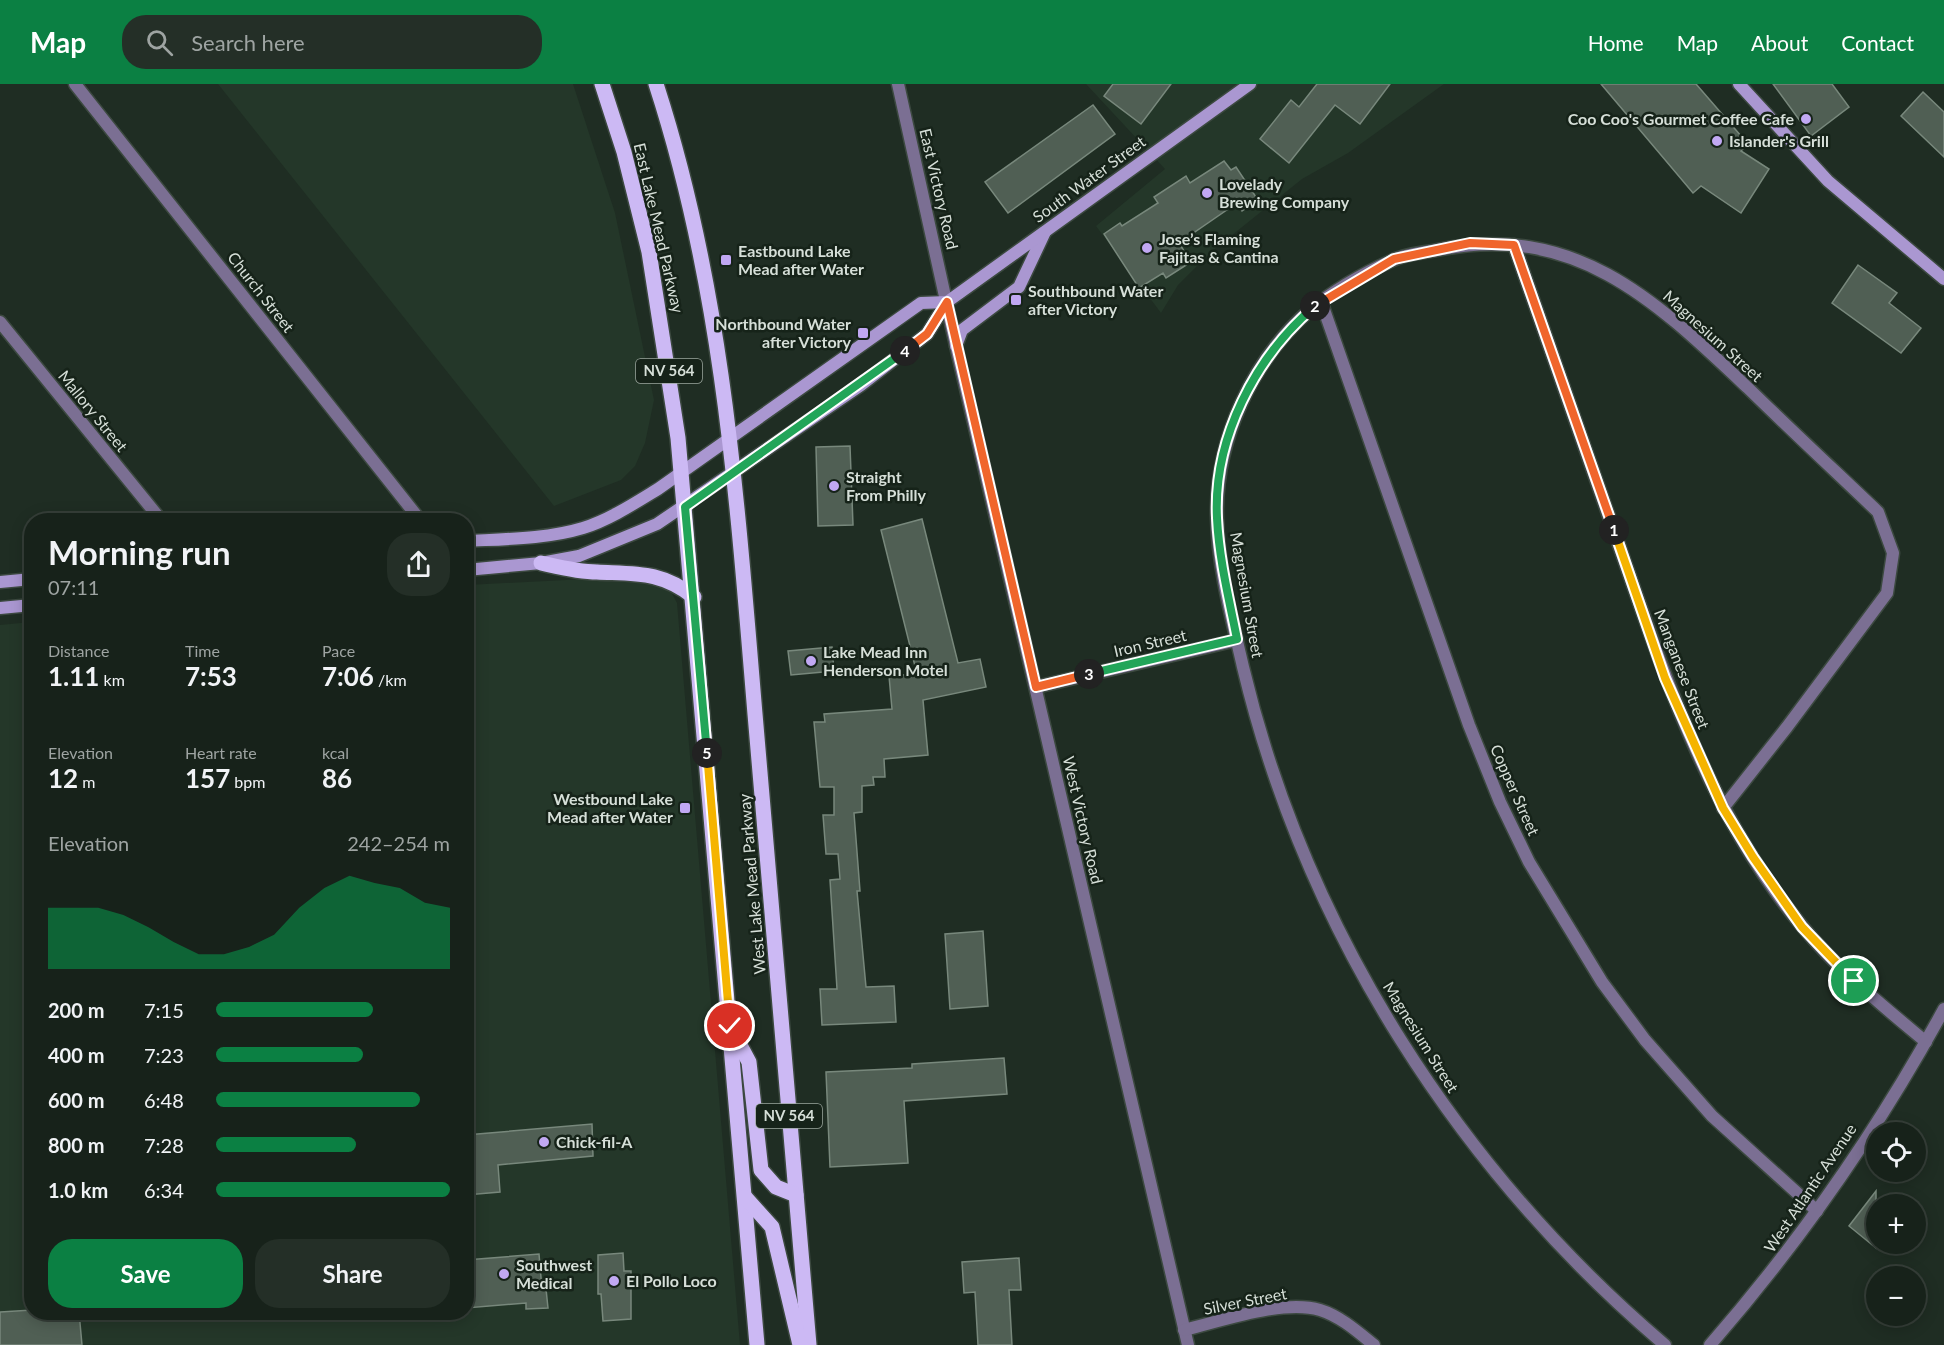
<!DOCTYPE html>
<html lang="en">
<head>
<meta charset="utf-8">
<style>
	body { margin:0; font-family:Lato,sans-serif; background:#242f27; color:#f1f3f6; height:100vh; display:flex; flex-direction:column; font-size:22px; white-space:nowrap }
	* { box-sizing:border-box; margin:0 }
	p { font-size:20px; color:#9ea4a2 }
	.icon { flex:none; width:33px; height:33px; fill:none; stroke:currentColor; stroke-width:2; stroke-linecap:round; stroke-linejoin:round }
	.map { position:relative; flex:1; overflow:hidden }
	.side { position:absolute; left:24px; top:429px; width:450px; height:807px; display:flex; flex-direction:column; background:#17221a; border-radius:24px; box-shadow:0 3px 15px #0003,0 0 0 2px #363f39 }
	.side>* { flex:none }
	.controls { position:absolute; left:1866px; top:1038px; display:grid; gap:12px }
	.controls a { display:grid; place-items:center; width:60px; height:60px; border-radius:50%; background:#17221a; box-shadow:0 3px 15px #0003,0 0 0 2px #363f39; font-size:30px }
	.pin { position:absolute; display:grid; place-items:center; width:51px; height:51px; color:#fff; margin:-26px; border:3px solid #fff; border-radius:50%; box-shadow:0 2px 6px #0007 }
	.km { position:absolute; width:30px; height:30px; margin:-15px; border-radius:50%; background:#222; color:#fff; font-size:16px; line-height:30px; text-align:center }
	.round { display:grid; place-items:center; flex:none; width:63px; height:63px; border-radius:24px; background:#242f27 }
	.summary { display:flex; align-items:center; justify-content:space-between; height:102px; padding:0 24px }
	h1 { font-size:33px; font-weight:700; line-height:45px }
	.figures { display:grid; grid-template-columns:repeat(3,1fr); gap:9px; height:102px; padding:6px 24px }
	.figures div { display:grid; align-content:center }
	.figures b { font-size:26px; font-weight:700 }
	.figures small { font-size:16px; font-weight:400 }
	.figures p { font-size:16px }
	.chart { height:168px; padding:12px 24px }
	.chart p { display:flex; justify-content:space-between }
	.chart svg { width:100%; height:108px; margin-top:6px; fill:#0b8043; opacity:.7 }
	.cta { display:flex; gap:12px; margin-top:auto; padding:12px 24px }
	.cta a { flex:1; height:69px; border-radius:24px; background:#0b8043; color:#fff; font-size:24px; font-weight:700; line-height:69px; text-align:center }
	.cta a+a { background:#242f27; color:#f1f3f6 }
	ul { padding:0 24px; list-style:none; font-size:20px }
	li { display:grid; grid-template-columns:96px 72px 1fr; align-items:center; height:45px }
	li i { height:15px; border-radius:8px; background:#0b8043 }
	header { display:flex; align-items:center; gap:36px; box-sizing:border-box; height:84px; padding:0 30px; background:#0b8043; color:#fff }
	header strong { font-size:28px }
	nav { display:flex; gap:33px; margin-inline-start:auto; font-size:21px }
	.search { width:420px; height:54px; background:#242f27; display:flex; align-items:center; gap:15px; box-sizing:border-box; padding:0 21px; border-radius:24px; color:#9ea4a2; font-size:22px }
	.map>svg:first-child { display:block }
	.built { fill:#243729 }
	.building { fill:#505f54; stroke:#78887c; stroke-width:1.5 }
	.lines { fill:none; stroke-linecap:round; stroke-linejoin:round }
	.street-casing { stroke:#3c4940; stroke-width:15 }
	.secondary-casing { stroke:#3c4940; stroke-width:15 }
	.primary-casing { stroke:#3c4940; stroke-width:18 }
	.street { stroke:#7b6f93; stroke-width:12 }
	.secondary { stroke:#aa97d1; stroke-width:12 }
	.primary { stroke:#ccb9f4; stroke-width:15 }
	.split-1-casing { stroke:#fff; stroke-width:12 }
	.split-2-casing { stroke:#fff; stroke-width:12 }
	.split-3-casing { stroke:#fff; stroke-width:12 }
	.split-4-casing { stroke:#fff; stroke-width:12 }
	.split-5-casing { stroke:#fff; stroke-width:12 }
	.split-6-casing { stroke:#fff; stroke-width:12 }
	.split-1 { stroke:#f5b400; stroke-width:8 }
	.split-2 { stroke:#f0652b; stroke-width:8 }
	.split-3 { stroke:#22a559; stroke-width:8 }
	.split-4 { stroke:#f0652b; stroke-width:8 }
	.split-5 { stroke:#22a559; stroke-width:8 }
	.split-6 { stroke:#f5b400; stroke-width:8 }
	.poi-dot { fill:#c1a8f3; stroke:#162319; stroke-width:2 }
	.labels { text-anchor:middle; stroke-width:5; stroke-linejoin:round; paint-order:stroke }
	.shield { fill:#162319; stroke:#9ca79f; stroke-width:1.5 }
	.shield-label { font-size:15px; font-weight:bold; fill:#d6dfd8 }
	.poi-label { font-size:16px; font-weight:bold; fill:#d6dfd8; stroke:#162319; text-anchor:start }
	.street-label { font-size:16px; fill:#d6dfd8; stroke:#162319 }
</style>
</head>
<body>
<header>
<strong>Map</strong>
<div class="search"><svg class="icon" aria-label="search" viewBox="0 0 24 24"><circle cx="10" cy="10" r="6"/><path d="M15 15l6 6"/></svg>Search here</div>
<nav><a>Home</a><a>Map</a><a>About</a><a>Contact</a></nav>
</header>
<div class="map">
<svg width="1944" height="1261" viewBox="0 0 1944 1261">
	<rect width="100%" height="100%" fill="#1f2d23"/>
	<!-- built -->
	<g class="built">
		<path d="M218 0H573L615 129 654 316 645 359 635 382 621 396 554 422Z"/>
		<path d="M1086 0H1444L1348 69 1302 95 1211 168 1178 201 1161 229 1096 142 1165 85Z"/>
		<path d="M624 493 650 497 670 506 677 519 740 1261H0V541L31 538 32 1228H466L467 501Z"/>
	</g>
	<!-- building -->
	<g class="building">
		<path d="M1113 0H1171L1141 40 1104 12Z"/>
		<path d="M1317 0H1390L1360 40 1335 21 1289 79 1260 55 1291 16 1299 23Z"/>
		<path d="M1601 0H1696L1748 60 1741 67 1769 85 1741 129 1701 102 1693 109Z"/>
		<path d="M1773 0H1832L1849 23 1811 52Z"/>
		<path d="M1923 8 1944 28V73L1901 32Z"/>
		<path d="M1093 21 1115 50 1008 129 985 98Z"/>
		<path d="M1224 77 1231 86 1236 83 1258 116 1242 127 1237 119 1179 159 1191 178 1166 194 1163 189 1139 204 1104 150 1120 139 1122 142 1158 119 1154 113 1186 92 1190 99Z"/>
		<path d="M1858 181 1897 209 1889 219 1921 244 1901 269 1832 219Z"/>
		<path d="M850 362 853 441 818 442 816 363Z"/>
		<path d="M922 435 958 579 980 575 986 603 923 616 928 671 884 675 885 693H873L874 701 862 702V728L854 729 860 807H857L866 903 894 902 896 938 822 941 820 905H837L830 796 840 795 838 770H826L823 731H834V703H820L814 638H825L824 630 892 625 889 592 917 590 881 446Z"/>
		<path d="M832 563 834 587 791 591 788 567Z"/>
		<path d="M983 847 988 922 950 925 945 850Z"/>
		<path d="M1004 974 1007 1010 904 1017 908 1079 830 1083 826 988 912 984V980Z"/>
		<path d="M592 1040 593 1072 498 1081 500 1108 466 1111V1051Z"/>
		<path d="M1876 1107V1164L1849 1142Z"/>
		<path d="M623 1169 624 1187H631V1235L603 1237 601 1210H598V1171Z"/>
		<path d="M539 1170 542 1205H546L548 1224 526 1225V1219L466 1224V1176Z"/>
		<path d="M1019 1174 1021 1206H1009L1012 1261H978L975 1208 964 1209 962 1178Z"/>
		<path d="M32 1226V1228H79L82 1261H0V1228Z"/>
	</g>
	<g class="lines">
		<defs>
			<g id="street">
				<path d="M75 0 420 436"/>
				<path d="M898 0 956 262 1188 1261"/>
				<path d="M1514 161C1549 262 1585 363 1620 464 1666 596 1711 733 1802 842 1838 886 1883 922 1926 958"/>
				<path d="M1321 217 1469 641 1500 718 1529 778 1602 898 1645 956 1712 1032 1817 1127"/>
				<path d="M0 238 161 436"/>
				<path d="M1036 603 1237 556"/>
				<path d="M1184 1246C1222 1237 1283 1215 1320 1226 1340 1232 1358 1248 1374 1261"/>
				<path d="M1665 1261C1459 1086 1306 847 1243 583 1232 535 1218 484 1217 434 1215 357 1252 276 1310 226 1333 207 1364 189 1391 177 1404 170 1422 169 1437 166 1575 138 1655 216 1748 304 1791 346 1835 387 1878 428L1893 469 1887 509 1787 643 1723 724"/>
				<path d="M1710 1261C1799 1159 1879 1044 1944 925"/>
			</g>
			<g id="secondary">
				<path d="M1739 0 1828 97 1944 195"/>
				<path d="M956 262 962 246 1019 203 1045 148"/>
				<path d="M466 457C504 455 547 455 583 444 609 436 635 419 658 405L921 219 947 218"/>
				<path d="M466 486 541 479 579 472 657 440 861 301 927 250 947 218 1250 0"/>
				<path d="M0 498 32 495"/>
				<path d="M0 524 32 521"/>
			</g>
			<g id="primary">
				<path d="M602 0 624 68 649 168 678 354 757 1261"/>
				<path d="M656 0C723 206 737 415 755 630 773 840 791 1051 809 1261"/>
				<path d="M541 479C559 483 578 488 597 488 636 490 661 487 694 513"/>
				<path d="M733 948 749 978 761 1086 776 1103 796 1111"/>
				<path d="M745 1113 772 1143 800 1261"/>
			</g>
		</defs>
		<!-- street casing -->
		<use href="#street" class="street-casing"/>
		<!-- secondary casing -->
		<use href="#secondary" class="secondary-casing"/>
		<!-- primary casing -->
		<use href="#primary" class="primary-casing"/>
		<!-- street -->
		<use href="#street" class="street"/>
		<!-- secondary -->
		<use href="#secondary" class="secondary"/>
		<!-- primary -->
		<use href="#primary" class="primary"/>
	</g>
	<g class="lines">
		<defs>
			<path id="split-1" d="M1614 446 1665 594 1723 724 1753 773 1802 843 1854 897"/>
			<path id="split-2" d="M1315 222 1394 175 1470 159 1514 161 1614 446"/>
			<path id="split-3" d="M1089 590 1237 555C1229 515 1219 475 1217 434 1213 355 1255 273 1315 222"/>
			<path id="split-4" d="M905 267 927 250 947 218 1036 603 1089 590"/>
			<path id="split-5" d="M707 669 685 423 905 267"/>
			<path id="split-6" d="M707 669 730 942"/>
		</defs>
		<!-- split-1 casing -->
		<use href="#split-1" class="split-1-casing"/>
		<!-- split-2 casing -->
		<use href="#split-2" class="split-2-casing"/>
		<!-- split-3 casing -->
		<use href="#split-3" class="split-3-casing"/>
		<!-- split-4 casing -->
		<use href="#split-4" class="split-4-casing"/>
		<!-- split-5 casing -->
		<use href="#split-5" class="split-5-casing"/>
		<!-- split-6 casing -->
		<use href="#split-6" class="split-6-casing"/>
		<!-- split-1 -->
		<use href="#split-1" class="split-1"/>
		<!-- split-2 -->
		<use href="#split-2" class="split-2"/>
		<!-- split-3 -->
		<use href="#split-3" class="split-3"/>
		<!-- split-4 -->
		<use href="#split-4" class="split-4"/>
		<!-- split-5 -->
		<use href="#split-5" class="split-5"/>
		<!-- split-6 -->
		<use href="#split-6" class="split-6"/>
	</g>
	<!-- markers -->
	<g class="poi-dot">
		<circle cx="1806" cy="35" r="6"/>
		<circle cx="1717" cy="57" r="6"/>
		<circle cx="1207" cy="109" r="6"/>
		<circle cx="1147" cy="164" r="6"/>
		<rect x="720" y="170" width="12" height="12" rx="3"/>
		<rect x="1010" y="210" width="12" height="12" rx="3"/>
		<rect x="857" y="243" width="12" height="12" rx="3"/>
		<circle cx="834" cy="402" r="6"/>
		<circle cx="811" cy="577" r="6"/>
		<rect x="679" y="718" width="12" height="12" rx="3"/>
		<circle cx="544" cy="1058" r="6"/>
		<circle cx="504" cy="1190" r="6"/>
		<circle cx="614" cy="1197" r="6"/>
	</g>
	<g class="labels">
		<!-- shield labels -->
		<g class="shield">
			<rect x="636" y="275" width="66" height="24" rx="4.5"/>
			<rect x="756" y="1020" width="66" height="24" rx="4.5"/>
		</g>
		<g class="shield-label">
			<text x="669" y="292">NV 564</text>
			<text x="789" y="1037">NV 564</text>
		</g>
		<!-- poi labels -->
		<g class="poi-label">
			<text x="1794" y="41" text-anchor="end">Coo Coo's Gourmet Coffee Cafe</text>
			<text x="1729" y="63">Islander's Grill</text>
			<text x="1219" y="106">Lovelady<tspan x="1219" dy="18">Brewing Company</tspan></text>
			<text x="1159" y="161">Jose’s Flaming<tspan x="1159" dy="18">Fajitas &amp; Cantina</tspan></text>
			<text x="738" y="173">Eastbound Lake<tspan x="738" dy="18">Mead after Water</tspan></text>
			<text x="1028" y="213">Southbound Water<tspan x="1028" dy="18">after Victory</tspan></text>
			<text x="851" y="246" text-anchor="end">Northbound Water<tspan x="851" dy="18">after Victory</tspan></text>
			<text x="846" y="399">Straight<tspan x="846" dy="18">From Philly</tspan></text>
			<text x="823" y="574">Lake Mead Inn<tspan x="823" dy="18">Henderson Motel</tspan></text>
			<text x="673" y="721" text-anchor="end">Westbound Lake<tspan x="673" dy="18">Mead after Water</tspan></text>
			<text x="556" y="1064">Chick-fil-A</text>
			<text x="516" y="1187">Southwest<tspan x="516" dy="18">Medical</tspan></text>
			<text x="626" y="1203">El Pollo Loco</text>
		</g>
		<!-- street labels -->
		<g class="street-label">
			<text transform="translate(1089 95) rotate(-36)" y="6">South Water Street</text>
			<text transform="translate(939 105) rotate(77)" y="6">East Victory Road</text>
			<text transform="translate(659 144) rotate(77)" y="6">East Lake Mead Parkway</text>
			<text transform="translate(261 208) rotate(52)" y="6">Church Street</text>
			<text transform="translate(1713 252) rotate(42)" y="6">Magnesium Street</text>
			<text transform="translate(93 327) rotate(51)" y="6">Mallory Street</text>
			<text transform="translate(1247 511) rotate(80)" y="6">Magnesium Street</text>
			<text transform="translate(1150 559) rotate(-13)" y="6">Iron Street</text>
			<text transform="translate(1682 585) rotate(69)" y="6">Manganese Street</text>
			<text transform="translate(1515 706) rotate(66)" y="6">Copper Street</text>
			<text transform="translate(1083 736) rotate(77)" y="6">West Victory Road</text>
			<text transform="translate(752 800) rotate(-95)" y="6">West Lake Mead Parkway</text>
			<text transform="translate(1421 953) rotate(58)" y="6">Magnesium Street</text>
			<text transform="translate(1810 1104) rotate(-56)" y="6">West Atlantic Avenue</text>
			<text transform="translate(1245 1217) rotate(-11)" y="6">Silver Street</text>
		</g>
	</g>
</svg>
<div class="controls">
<a><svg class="icon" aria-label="locate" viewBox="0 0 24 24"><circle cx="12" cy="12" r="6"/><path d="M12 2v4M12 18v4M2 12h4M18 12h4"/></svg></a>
<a>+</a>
<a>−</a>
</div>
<div class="pin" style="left:1854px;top:897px;background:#1e9e55"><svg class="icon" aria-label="arrive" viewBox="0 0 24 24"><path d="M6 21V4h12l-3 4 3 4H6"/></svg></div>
<div class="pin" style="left:730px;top:942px;background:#d93025"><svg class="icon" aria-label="check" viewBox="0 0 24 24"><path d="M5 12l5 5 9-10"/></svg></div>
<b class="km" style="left:1614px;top:446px">1</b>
<b class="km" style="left:1315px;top:222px">2</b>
<b class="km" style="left:1089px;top:590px">3</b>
<b class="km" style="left:905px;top:267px">4</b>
<b class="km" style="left:707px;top:669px">5</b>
<section class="side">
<div class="summary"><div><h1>Morning run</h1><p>07:11</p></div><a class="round"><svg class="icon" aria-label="share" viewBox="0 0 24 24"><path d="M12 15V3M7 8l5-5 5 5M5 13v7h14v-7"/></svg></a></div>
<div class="figures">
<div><p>Distance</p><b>1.11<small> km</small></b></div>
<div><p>Time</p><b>7:53</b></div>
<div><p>Pace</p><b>7:06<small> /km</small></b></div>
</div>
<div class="figures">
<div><p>Elevation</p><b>12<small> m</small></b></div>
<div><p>Heart rate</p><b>157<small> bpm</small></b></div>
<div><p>kcal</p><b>86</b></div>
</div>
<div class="chart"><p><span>Elevation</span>242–254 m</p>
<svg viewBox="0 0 160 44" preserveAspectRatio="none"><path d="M0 44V19L10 19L20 19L30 22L40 27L50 33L60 38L70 38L80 35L90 30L100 19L110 11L120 6L130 9L140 11L150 17L160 19V44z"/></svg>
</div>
<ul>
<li><b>200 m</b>7:15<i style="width:67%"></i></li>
<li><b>400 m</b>7:23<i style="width:63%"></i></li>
<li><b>600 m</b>6:48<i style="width:87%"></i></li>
<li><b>800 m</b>7:28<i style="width:60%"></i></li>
<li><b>1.0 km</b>6:34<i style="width:100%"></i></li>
</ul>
<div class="cta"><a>Save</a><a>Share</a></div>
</section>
</div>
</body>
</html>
